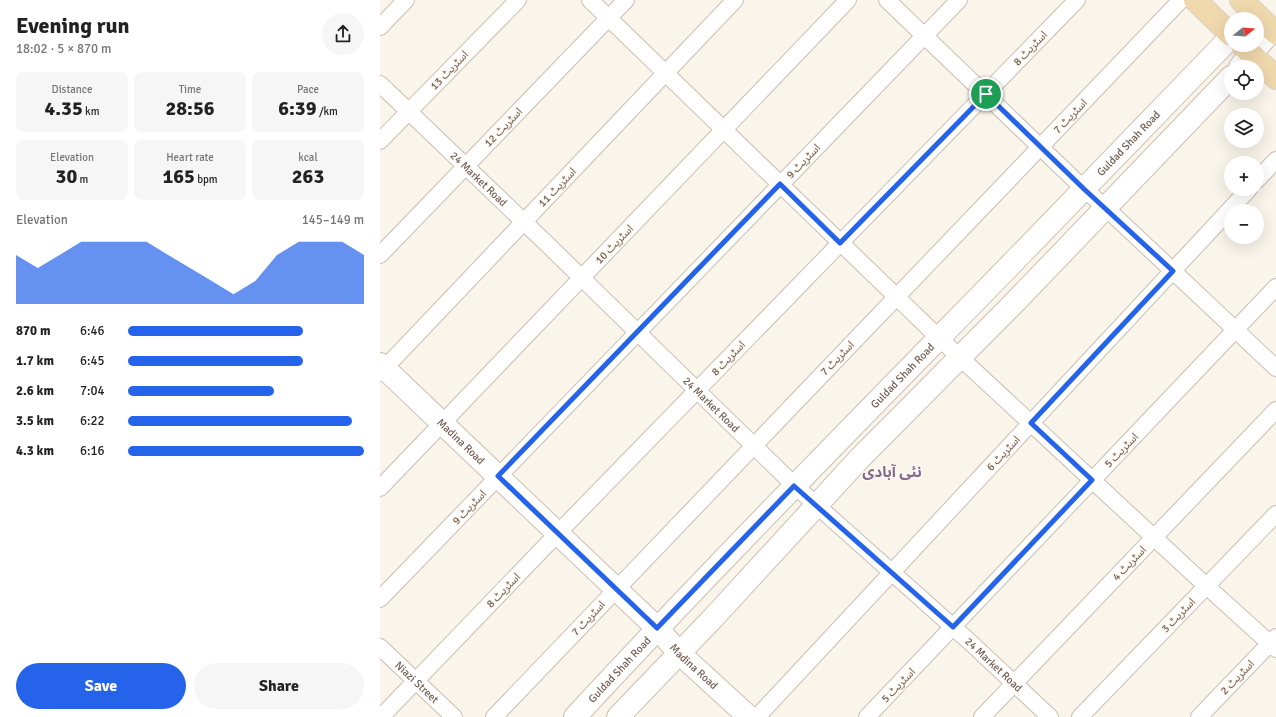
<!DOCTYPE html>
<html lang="en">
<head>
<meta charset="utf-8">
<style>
	body { margin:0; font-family:Signika,"Noto Sans Arabic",sans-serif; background:#f6f6f6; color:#222; height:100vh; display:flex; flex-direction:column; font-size:15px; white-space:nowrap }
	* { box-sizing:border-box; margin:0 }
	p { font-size:13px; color:#767676 }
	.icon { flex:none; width:22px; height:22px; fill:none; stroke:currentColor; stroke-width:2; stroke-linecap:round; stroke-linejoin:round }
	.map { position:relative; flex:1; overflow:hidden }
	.panel { display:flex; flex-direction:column; background:#fff; width:380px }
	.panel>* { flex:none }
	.needle { width:26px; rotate:73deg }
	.fabs { position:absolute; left:844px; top:12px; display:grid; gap:8px }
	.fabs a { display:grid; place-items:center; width:40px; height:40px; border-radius:50%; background:#fff; box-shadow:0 4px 16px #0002; font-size:20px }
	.pin { position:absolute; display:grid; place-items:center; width:34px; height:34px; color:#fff; margin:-17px; border:2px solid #fff; border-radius:50%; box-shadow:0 1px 4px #0007 }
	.round { display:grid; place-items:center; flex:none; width:42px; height:42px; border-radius:21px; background:#f6f6f6 }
	.summary { display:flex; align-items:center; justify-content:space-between; height:68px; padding:0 16px }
	h1 { font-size:22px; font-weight:700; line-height:30px }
	.stats { display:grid; grid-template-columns:repeat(3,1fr); gap:6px; height:68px; padding:4px 16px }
	.stats div { display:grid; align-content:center; border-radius:8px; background:#f6f6f6; text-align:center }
	.stats b { font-size:20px; font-weight:700 }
	.stats small { font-size:11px; font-weight:400 }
	.stats p { font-size:11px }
	.chart { height:112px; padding:8px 16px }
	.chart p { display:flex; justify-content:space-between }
	.chart svg { width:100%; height:72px; margin-top:4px; fill:#2563eb; opacity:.7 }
	.cta { display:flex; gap:8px; margin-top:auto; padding:8px 16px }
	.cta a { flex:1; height:46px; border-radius:24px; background:#2563eb; color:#fff; font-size:16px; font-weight:700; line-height:46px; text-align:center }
	.cta a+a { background:#f6f6f6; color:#222 }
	ul { padding:0 16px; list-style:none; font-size:13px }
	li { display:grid; grid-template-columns:64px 48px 1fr; align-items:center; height:30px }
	li i { height:10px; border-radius:5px; background:#2563eb }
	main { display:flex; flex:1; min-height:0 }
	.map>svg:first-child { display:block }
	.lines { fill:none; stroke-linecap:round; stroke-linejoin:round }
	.street-casing { stroke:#cbbdb2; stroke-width:18 }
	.secondary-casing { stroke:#cebeb0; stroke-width:24 }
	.primary-casing { stroke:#d8d2ce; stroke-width:24 }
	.street { stroke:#fff; stroke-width:16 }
	.secondary { stroke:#fff; stroke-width:22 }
	.primary { stroke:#f0d8ad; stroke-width:22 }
	.route-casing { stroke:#fff; stroke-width:8 }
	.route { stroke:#2563eb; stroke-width:5 }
	.labels { text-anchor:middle; stroke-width:3; stroke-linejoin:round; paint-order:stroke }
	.street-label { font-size:11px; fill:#735d51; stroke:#fdf9f2 }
	.district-label { font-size:15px; font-weight:bold; fill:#82698d; stroke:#fdf9f2 }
</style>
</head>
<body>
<main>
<section class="panel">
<div class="summary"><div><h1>Evening run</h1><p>18:02 · 5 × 870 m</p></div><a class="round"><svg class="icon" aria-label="share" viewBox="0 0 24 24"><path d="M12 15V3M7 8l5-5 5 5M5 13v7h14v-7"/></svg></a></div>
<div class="stats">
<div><p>Distance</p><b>4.35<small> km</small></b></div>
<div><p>Time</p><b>28:56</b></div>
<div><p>Pace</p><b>6:39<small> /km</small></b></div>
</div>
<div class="stats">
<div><p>Elevation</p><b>30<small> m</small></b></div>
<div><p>Heart rate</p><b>165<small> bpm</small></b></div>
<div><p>kcal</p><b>263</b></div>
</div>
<div class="chart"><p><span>Elevation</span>145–149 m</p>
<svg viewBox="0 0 160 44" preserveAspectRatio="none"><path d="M0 44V14L10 22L20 14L30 6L40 6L50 6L60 6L70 14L80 22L90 30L100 38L110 30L120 14L130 6L140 6L150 6L160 14V44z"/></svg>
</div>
<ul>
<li><b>870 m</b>6:46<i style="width:74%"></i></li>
<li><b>1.7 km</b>6:45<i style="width:74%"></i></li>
<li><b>2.6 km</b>7:04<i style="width:62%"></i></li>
<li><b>3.5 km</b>6:22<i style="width:95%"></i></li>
<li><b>4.3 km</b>6:16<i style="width:100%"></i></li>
</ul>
<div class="cta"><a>Save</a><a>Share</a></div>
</section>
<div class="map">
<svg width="896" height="717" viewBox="0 0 896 717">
	<rect width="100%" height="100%" fill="#faf5eb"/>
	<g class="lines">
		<defs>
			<g id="street">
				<path d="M210 0 559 338 822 582 896 649"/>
				<path d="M507 0 704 189 726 208 896 368"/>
				<path d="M0 27 26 0"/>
				<path id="s1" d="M0 84 168 245 414 485 591 643 670 717"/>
				<path d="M0 141 138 0"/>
				<path d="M877 180 896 160"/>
				<path d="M0 255 246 0"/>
				<path d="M0 373 355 0"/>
				<path d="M0 488 468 0"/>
				<path d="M0 599 579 0"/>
				<path id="s2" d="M0 647 74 717"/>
				<path d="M1 717 178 533 697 0"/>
				<path d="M114 717 801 0"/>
				<path d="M377 717 869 189"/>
				<path d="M487 717 896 287"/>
				<path d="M602 717 896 410"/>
				<path d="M700 717 896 514"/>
				<path d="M819 717 896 637"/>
			</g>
			<g id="secondary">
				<path d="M860 67 892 30"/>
				<path id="s3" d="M0 364 277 628 299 653 369 717"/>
				<path id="s4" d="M195 717C341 559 493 406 643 252 713 180 782 108 851 37"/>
				<path d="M238 717 334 617 480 458 636 301 851 77"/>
			</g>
			<g id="primary">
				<path d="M815 0 851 35"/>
				<path d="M861 0 896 33"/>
				<path d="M862 45 896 78"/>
			</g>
		</defs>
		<!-- street casing -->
		<use href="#street" class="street-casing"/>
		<!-- secondary casing -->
		<use href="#secondary" class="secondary-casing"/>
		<!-- primary casing -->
		<use href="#primary" class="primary-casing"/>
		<!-- street -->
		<use href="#street" class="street"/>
		<!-- secondary -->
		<use href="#secondary" class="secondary"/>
		<!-- primary -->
		<use href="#primary" class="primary"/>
	</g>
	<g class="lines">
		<defs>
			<path id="route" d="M606 94 704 189 793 271 651 423 712 480 573 627 414 486 277 628 118 476 400 184 460 243Z"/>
		</defs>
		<!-- route casing -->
		<use href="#route" class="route-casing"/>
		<!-- route -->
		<use href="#route" class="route"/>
	</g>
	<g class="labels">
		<!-- street labels -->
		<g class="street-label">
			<text transform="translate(650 48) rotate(-46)" y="4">اسٹریٹ 8</text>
			<text transform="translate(69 70) rotate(-46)" y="4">اسٹریٹ 13</text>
			<text transform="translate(690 116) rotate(-46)" y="4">اسٹریٹ 7</text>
			<text transform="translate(123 127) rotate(-46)" y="4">اسٹریٹ 12</text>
			<text dy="4" stroke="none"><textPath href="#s4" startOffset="797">Guldad Shah Road</textPath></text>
			<text transform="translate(423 161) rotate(-46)" y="4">اسٹریٹ 9</text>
			<text dy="4" stroke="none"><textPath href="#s1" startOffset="137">24 Market Road</textPath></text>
			<text transform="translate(177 187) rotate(-46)" y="4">اسٹریٹ 11</text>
			<text transform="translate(234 244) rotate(-46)" y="4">اسٹریٹ 10</text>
			<text transform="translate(348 358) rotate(-46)" y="4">اسٹریٹ 8</text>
			<text transform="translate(457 358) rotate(-46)" y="4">اسٹریٹ 7</text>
			<text dy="4" stroke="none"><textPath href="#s4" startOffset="473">Guldad Shah Road</textPath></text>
			<text dy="4" stroke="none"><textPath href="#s1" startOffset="461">24 Market Road</textPath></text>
			<text dy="4" stroke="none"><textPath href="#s3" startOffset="112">Madina Road</textPath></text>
			<text transform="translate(741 450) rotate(-46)" y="4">اسٹریٹ 5</text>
			<text transform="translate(623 453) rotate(-47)" y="4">اسٹریٹ 6</text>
			<text transform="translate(89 507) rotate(-46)" y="4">اسٹریٹ 9</text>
			<text transform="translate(749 563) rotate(-46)" y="4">اسٹریٹ 4</text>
			<text transform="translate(123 590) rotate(-46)" y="4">اسٹریٹ 8</text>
			<text transform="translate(798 615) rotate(-46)" y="4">اسٹریٹ 3</text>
			<text transform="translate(208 618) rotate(-47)" y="4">اسٹریٹ 7</text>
			<text dy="4" stroke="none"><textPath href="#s3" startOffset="436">Madina Road</textPath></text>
			<text dy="4" stroke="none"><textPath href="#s1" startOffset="845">24 Market Road</textPath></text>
			<text dy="4" stroke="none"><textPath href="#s4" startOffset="65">Guldad Shah Road</textPath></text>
			<text transform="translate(857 677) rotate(-46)" y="4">اسٹریٹ 2</text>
			<text dy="4" stroke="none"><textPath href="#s2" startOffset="51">Niazi Street</textPath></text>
			<text transform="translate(518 685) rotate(-46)" y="4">اسٹریٹ 5</text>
		</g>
		<!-- district labels -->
		<g class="district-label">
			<text x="512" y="477">نئی آبادی</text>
		</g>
	</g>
</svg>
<div class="fabs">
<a><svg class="needle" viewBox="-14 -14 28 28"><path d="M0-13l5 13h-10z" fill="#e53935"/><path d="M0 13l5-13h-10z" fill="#767676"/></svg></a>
<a><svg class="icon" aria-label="locate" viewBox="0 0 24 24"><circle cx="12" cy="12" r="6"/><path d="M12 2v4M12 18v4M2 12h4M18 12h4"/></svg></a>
<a><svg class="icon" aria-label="layers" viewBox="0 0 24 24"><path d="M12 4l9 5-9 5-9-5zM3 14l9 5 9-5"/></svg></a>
<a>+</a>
<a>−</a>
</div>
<div class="pin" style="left:606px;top:94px;background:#1e9e55"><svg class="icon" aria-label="arrive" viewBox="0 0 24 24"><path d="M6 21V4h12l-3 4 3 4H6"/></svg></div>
</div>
</main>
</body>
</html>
